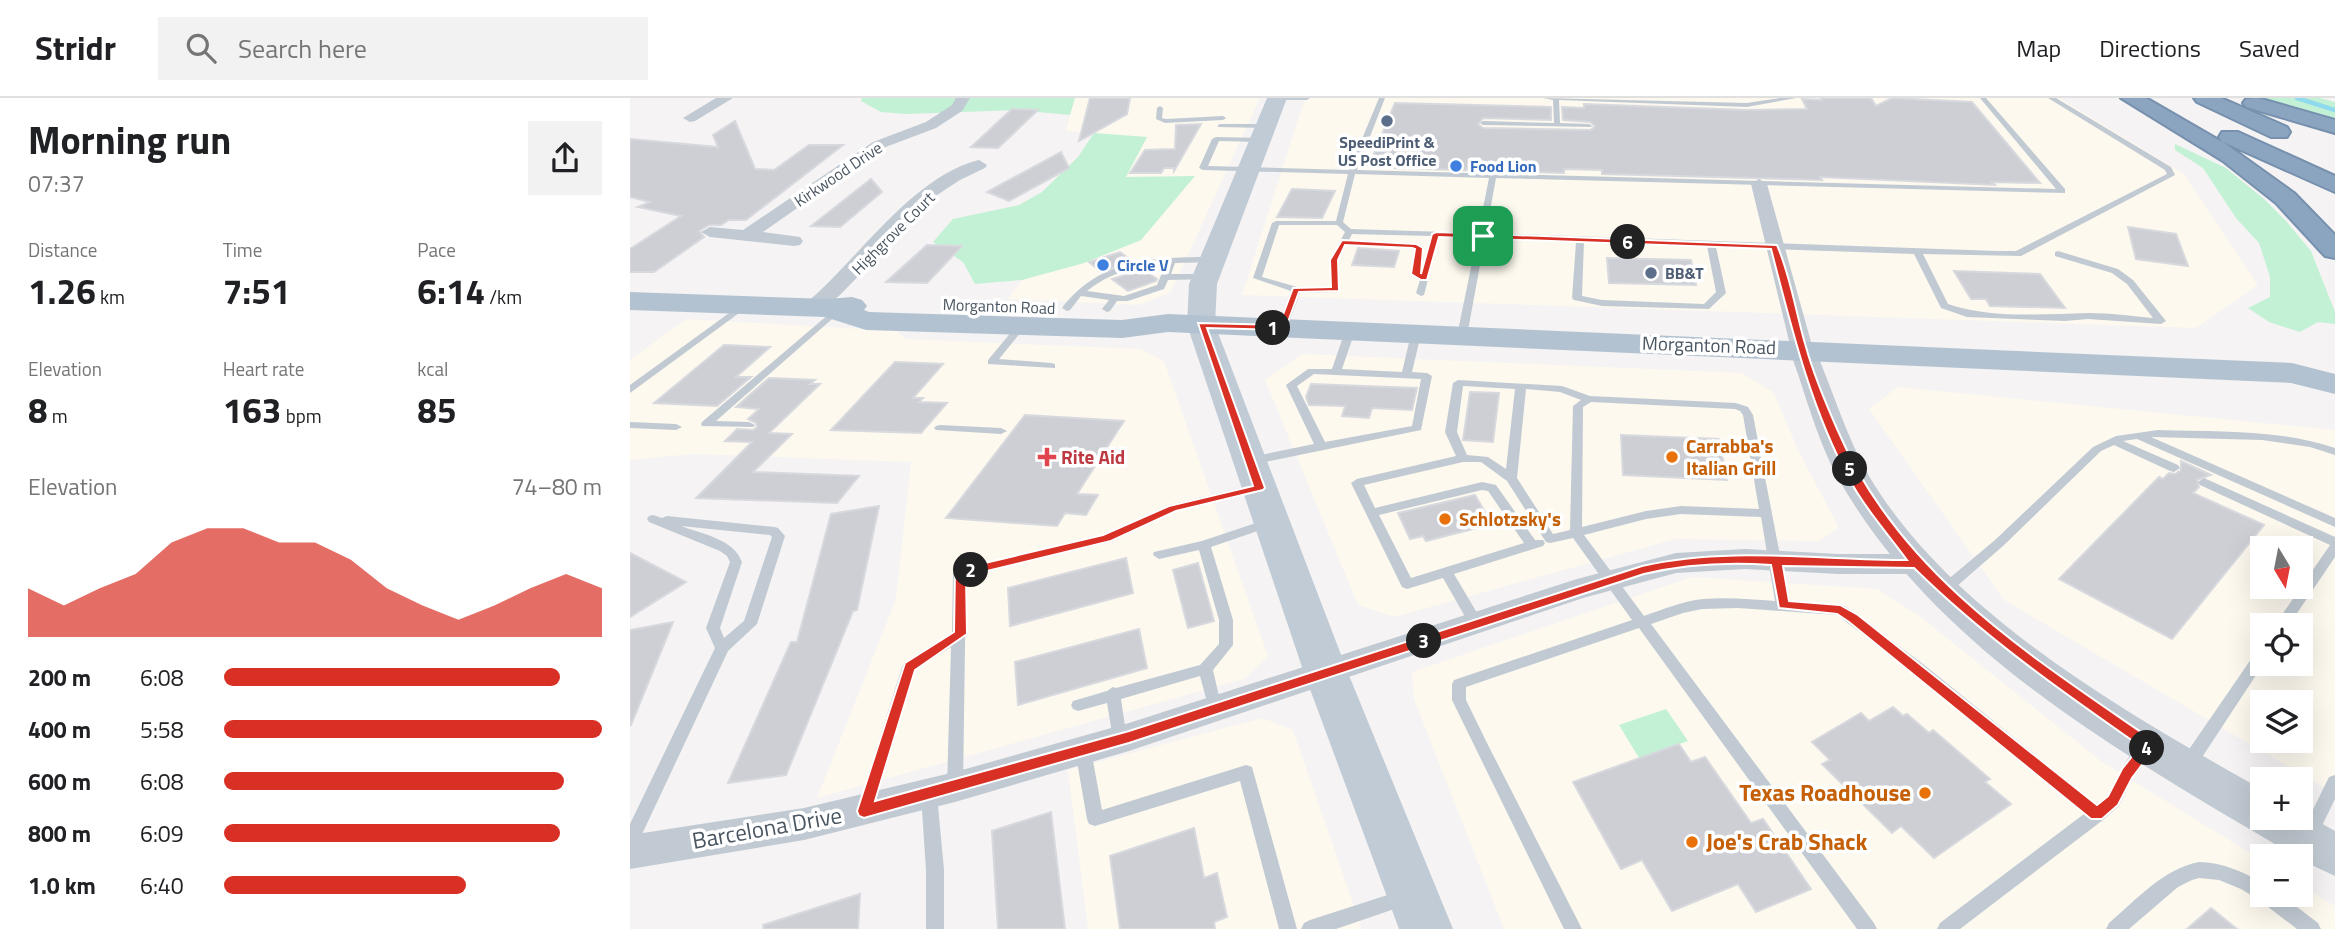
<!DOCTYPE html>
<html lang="en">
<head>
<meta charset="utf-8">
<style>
	body { margin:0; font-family:"Titillium Web",sans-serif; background:#f2f2f2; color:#202124; height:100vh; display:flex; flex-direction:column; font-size:26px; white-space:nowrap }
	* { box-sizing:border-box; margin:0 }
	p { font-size:23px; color:#757577 }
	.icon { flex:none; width:38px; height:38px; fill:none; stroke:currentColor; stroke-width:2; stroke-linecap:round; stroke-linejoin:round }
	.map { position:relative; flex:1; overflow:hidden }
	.side { display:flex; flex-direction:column; background:#fff; width:630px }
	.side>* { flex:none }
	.needle { width:46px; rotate:170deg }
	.tools { position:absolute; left:1620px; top:438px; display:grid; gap:14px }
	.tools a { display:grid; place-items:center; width:63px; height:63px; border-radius:0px; background:#fff; box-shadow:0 7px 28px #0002; font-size:35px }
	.pin { position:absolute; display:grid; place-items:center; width:60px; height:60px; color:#fff; margin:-30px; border-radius:14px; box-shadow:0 4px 10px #0006 }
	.km { position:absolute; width:35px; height:35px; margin:-18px; border-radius:50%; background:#222; color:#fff; font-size:19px; line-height:35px; text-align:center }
	.round { display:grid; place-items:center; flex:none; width:74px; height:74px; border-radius:0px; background:#f2f2f2 }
	.headline { display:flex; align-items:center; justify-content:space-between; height:119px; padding:0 28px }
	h1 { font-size:38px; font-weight:700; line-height:52px }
	.metrics { display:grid; grid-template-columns:repeat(3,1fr); gap:10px; height:119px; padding:7px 28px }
	.metrics div { display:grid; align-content:center }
	.metrics b { font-size:35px; font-weight:700 }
	.metrics small { font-size:19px; font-weight:400 }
	.metrics p { font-size:19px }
	.chart { height:196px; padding:14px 28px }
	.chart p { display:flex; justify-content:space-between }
	.chart svg { width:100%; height:126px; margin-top:7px; fill:#d93025; opacity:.7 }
	ul { padding:0 28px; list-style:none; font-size:23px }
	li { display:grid; grid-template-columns:112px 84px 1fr; align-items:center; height:52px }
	li i { height:18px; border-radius:9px; background:#d93025 }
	header { display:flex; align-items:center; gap:42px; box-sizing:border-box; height:98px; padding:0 35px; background:#fff; border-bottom:2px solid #e0e0e0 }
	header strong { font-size:33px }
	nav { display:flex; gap:38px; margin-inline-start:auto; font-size:24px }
	.search { width:490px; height:63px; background:#f2f2f2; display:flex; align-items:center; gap:18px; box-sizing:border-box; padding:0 24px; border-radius:0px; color:#757577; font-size:26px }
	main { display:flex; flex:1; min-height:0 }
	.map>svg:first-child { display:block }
	.commercial { fill:#fdf9ef; fill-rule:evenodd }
	.green { fill:#c3f1d5 }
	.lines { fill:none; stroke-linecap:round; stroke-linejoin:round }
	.stream { stroke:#90daee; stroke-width:4.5 }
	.building { fill:#cdcfd5; stroke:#d7d9de; stroke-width:2 }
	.motorway-casing { stroke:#7690ad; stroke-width:4 }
	.service { fill:#c1cad2; fill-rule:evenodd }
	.minor { fill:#c1cad2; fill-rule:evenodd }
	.tertiary { fill:#c1cad2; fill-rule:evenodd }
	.secondary { fill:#c1cbd6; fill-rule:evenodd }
	.primary { fill:#b3c2d1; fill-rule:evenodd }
	.motorway { fill:#8ba5c1; fill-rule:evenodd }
	.route { fill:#d93025; stroke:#fff; stroke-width:2; fill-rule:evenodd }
	.service-dot { fill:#5c6f8a; stroke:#fff; stroke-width:2.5 }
	.shop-dot { fill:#3f7fe0; stroke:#fff; stroke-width:2.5 }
	.health-dot { fill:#e0444e; stroke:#fff; stroke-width:2.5 }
	.food-dot { fill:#e8710a; stroke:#fff; stroke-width:2.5 }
	.labels { text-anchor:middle; stroke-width:7; stroke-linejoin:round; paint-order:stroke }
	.far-service-label { font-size:16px; font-weight:bold; fill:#4e5e75; stroke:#fff }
	.far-shop-label { font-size:16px; font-weight:bold; fill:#366cbe; stroke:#fff; text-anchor:start }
	.far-street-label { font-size:16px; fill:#4a5661; stroke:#fff }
	.street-label { font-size:19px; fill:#4a5661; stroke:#fff }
	.food-label { font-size:19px; font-weight:bold; fill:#c56008; stroke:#fff; text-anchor:start }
	.health-label { font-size:19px; font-weight:bold; fill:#be3a42; stroke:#fff; text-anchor:start }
	.near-food-label { font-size:23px; font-weight:bold; fill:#c56008; stroke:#fff; text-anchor:end }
	.near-street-label { font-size:23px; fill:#4a5661; stroke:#fff }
</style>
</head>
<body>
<header>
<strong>Stridr</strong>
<div class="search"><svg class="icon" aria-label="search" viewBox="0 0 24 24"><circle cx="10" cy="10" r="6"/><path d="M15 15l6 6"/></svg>Search here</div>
<nav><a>Map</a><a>Directions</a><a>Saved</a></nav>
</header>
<main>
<section class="side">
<div class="headline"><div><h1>Morning run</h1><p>07:37</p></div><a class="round"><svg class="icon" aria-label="share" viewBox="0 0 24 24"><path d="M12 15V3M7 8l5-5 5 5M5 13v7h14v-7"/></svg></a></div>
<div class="metrics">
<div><p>Distance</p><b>1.26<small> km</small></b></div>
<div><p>Time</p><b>7:51</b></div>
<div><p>Pace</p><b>6:14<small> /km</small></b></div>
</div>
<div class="metrics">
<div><p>Elevation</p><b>8<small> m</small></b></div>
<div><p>Heart rate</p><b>163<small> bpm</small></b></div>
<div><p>kcal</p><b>85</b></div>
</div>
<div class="chart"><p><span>Elevation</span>74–80 m</p>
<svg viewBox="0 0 160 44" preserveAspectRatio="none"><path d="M0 44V27L10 33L20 27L30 22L40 11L50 6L60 6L70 11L80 11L90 17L100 27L110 33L120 38L130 33L140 27L150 22L160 27V44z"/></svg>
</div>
<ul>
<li><b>200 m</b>6:08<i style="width:89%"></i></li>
<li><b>400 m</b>5:58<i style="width:100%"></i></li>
<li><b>600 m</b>6:08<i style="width:90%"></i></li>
<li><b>800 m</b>6:09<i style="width:89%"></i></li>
<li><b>1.0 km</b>6:40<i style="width:64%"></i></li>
</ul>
</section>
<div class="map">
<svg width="1705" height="831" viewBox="0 0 1705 831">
	<rect width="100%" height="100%" fill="#f5f3f3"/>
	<!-- commercial -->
	<g class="commercial">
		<path d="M445 0H630L541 194 509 207 378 201 392 182 454 165 511 142 564 79H495L517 39 436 33Z"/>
		<path d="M675 0H1429L1554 76 1628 187 1566 230 612 197Z"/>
		<path d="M56 221 267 233 276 241 510 251 534 263 638 558 614 581 187 700 266 501 281 364 63 356 0 362V262Z"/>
		<path d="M672 256 1112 275 1144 295 1168 352 1209 430 1189 443 1046 441 764 519 728 507 635 282Z"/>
		<path d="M1268 289 1705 332V696L1374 502 1239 311ZM1633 450H1671V488H1633ZM1633 527H1671V565H1633ZM1633 604H1671V642H1633Z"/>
		<path d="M1062 479 1247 491 1288 517 1471 663 1633 763V796H1671V787L1705 808V831H874L784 601 782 574Z"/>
		<path d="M632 620 663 632 732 831H458L438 672Z"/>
	</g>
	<!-- green -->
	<g class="green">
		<path d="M232 0H445L440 17 386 12 277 16 251 14 231 3Z"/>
		<path d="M1631 0H1690L1705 4V22Z"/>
		<path d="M464 35 517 39 496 79 565 78 511 142 454 165 392 182 345 186 333 164 303 144 323 121 389 107 412 94 448 59Z"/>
		<path d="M1545 46 1596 70 1634 101 1656 123 1681 153 1705 214V226L1688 224 1670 234 1639 224 1618 210 1640 199V179L1629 145 1606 120 1573 70 1545 52Z"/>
		<path d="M1036 611 1058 643 1009 660 989 627Z"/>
	</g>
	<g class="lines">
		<!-- stream -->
		<path class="stream" d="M1667 0 1705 12"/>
	</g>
	<!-- building -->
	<g class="building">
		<path d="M460 0H500L497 16 449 43Z"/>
		<path d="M1191 0H1241L1246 8 1262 0 1342 4 1410 85 1362 84 1365 87 1190 79 1192 82 972 76V72L934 71V75L763 70 765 65H740L765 5 921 9V22L853 20 848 26 853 30 961 32 965 28 960 24 933 22 932 9 954 10V6L1117 12 1177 11 1172 1 1192 2Z"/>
		<path d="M382 11 408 12 368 50 341 49Z"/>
		<path d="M105 23 125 71 144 72 179 47H213L116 122H99L91 127H79L69 133 74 139 24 174H0V151L51 118 8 109 20 104 0 99V41L88 49 83 37Z"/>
		<path d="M571 26 544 73V70H534L531 75H500L515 52 545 51 546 27Z"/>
		<path d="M431 54 439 70 379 103 357 94Z"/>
		<path d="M241 81 252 94 210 129 181 128Z"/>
		<path d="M662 91 705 93 692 120 647 119Z"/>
		<path d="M1498 129 1546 136 1558 168 1506 161Z"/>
		<path d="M297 147 332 148 297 185 256 184Z"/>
		<path d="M728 150 769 153 764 169 722 167Z"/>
		<path d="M490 154 502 163 472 174 459 164Z"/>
		<path d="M977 160 1061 162 1066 187 979 185Z"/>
		<path d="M513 171 527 181 526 183 498 193 482 181Z"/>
		<path d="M1324 173 1410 176 1435 210 1360 208 1356 201H1341Z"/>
		<path d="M94 247 140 249 106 279H121L87 308 24 305Z"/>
		<path d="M265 264 313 266 283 300H293L289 304 317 305 291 335 201 332Z"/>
		<path d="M139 280 185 282 180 286H190L139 335 162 336 123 374 229 378 207 405 66 400 122 344 95 343 107 331 123 332 127 329 126 325 118 321 129 311 106 309Z"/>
		<path d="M681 286 787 290 782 312 742 310 739 320 712 318 715 308 679 307 676 299Z"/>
		<path d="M840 294 869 295 863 344 833 342Z"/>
		<path d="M395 317 494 323 447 396 468 397 456 417 435 415 427 428 316 420Z"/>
		<path d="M991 337 1089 341 1097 382 993 377Z"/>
		<path d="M1551 363 1581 377 1567 382 1569 389 1563 395 1634 427 1542 541 1429 481 1529 379 1533 381 1539 375 1545 376 1551 372Z"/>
		<path d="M845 397 862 426 796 443 793 438 780 441 768 415Z"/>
		<path d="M249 408 227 512 223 513 156 677 98 685 161 544H167L201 416Z"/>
		<path d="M0 455 56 484 0 519Z"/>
		<path d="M496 460 503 495 380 528 378 490Z"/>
		<path d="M568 465 584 523 558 530 543 472Z"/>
		<path d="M43 524 1 627H0V532Z"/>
		<path d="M509 531 517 570 388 607 385 564Z"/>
		<path d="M1263 609 1273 618 1277 616 1299 635 1303 632 1360 681 1355 684 1381 706 1304 760 1271 728 1262 735 1192 666 1200 662 1182 644 1231 615 1239 623Z"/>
		<path d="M1049 646 1061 664 1075 659 1121 725 1133 721 1181 791 1126 814 1108 786 1042 813 1012 762 991 771 943 684Z"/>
		<path d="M421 714 435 831H368L362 733Z"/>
		<path d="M564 730 574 780 587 775 597 819 584 824 585 831H490L480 758Z"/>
		<path d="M230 796 228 831H134L133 827Z"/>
		<path d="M1581 810 1607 831H1557Z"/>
	</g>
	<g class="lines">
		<defs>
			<g id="motorway">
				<path d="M1491 0H1516L1592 44 1589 39 1592 34H1608L1705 78V94L1593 44 1664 95 1705 137V160L1695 158 1646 105 1593 63Z"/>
				<path d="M1564 0H1591L1657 29 1660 34 1657 39H1641L1567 4Z"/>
				<path d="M1628 0 1705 22V35L1616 9 1613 5 1616 1Z"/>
			</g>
		</defs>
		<!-- motorway casing -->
		<use href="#motorway" class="motorway-casing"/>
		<!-- service -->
		<g class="service">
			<path d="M644 0H680L677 2H647Z"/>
			<path d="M749 0H755L727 72 1426 91 1350 0H1356L1435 91V95L866 80 856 135 1367 153H1386L1537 76 1535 72 1418 0H1426L1541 69 1545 77 1391 158 1293 156 1318 206C1362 221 1412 216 1458 215 1480 215 1502 218 1523 220L1497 186 1482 175 1425 158V154L1428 153 1488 171 1503 182 1536 223 1531 226 1458 221 1435 223 1337 219 1311 210 1284 156 1086 149 1096 195 1079 211 972 208 944 202 942 200 946 144 855 140 837 238 832 241 827 238 847 140 809 139 794 197 791 198 786 195 790 182 781 176 785 151 716 147 708 162 709 194 670 195 657 230 652 233 649 232 647 230 661 193 623 180 642 125 646 123H706L718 76 573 72 569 70 582 41 586 39 631 40 635 42 631 44 589 43 578 68 719 72ZM725 76 859 80 848 135 721 131 713 124ZM649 127H707L715 134 700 162 701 189H667L632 179ZM722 136 801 138 791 176 790 175 792 148 783 145 719 142ZM954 144 1077 148 1086 194 1074 206 972 202 952 198Z"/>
			<path d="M913 0 1117 5 1150 0H1166L1117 9 929 2 930 25 959 26 962 28 961 29 853 27 850 25 853 23 924 25 923 2Z"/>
			<path d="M530 8 533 10 532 20 536 21 593 18 596 20 593 22 535 25 526 21 527 10Z"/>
			<path d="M590 26H636L639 28 636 30 588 29V27Z"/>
			<path d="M583 159 587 162 586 164 545 165 541 176H576L579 177V181L538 182 534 191 498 203H487L480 213 477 214 472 211 479 202 451 198 440 212 437 213 432 210C470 160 525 159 583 159ZM536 165 527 187 494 198 457 193C479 175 508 167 536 165Z"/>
			<path d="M113 205 116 206V210L0 295V287Z"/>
			<path d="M206 210 209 211V215L86 323 119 324 125 327 123 329 72 328 71 326 72 324Z"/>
			<path d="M391 225 396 228 369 261 421 265 425 266V270L358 266V262L388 226Z"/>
			<path d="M720 230 725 233 712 271 772 274 781 236 783 234H789L791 236 782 274 797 275 802 278 791 332 620 367 616 366 614 363 616 360 684 346 656 287 678 271H702L715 233ZM684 276 791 281 782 328 695 344 667 288Z"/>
			<path d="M828 282 932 288 960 298 1106 305 1118 309 1123 317 1159 504 1215 508 1293 566 1466 706C1471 703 1476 700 1479 695 1487 681 1504 639 1522 645L1525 650 1522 655 1503 680 1489 708 1473 722 1330 831H1307L1310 825 1454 716 1283 574 1207 517 1108 510 1072 511 1053 515 1021 526 1244 825 1247 831H1227L1009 530 836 589V602L857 645 952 831H934L822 602V586L824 582 1002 522 943 440 920 445 916 444 877 383 851 364H833L734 387 745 410 852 384 866 387 905 442H913L915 445 913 448 824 476 853 525 851 529H841L813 480 777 491 772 489 721 385 727 381 826 358 815 334 823 285ZM833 288 885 291 876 371 858 359 837 357 827 334ZM896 291 930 294 951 302 943 308 940 432 923 436 887 380ZM961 304 1105 311 1110 313 1113 317 1129 411 1051 408 1016 413 952 429 953 309ZM852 392 858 393 894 445 781 480 749 417ZM1051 416 1131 419 1145 503C1121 501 1097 499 1073 501 1053 503 1034 511 1014 518L954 437 1016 421Z"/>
			<path d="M0 324 46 326 52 329 46 332 0 330Z"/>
			<path d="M310 327 371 330 377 333 371 336 306 332 304 330 306 328Z"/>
			<path d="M1528 332C1587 334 1649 331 1705 350V357L1680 349 1632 342 1521 339 1705 420V429L1507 341 1493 343 1548 367 1550 370 1544 374 1540 373 1484 347 1471 353 1373 448 1319 495H1309L1307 492 1309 489 1365 442 1463 349 1486 338Z"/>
			<path d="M1574 380 1705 439V459L1659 527H1645L1700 447 1570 387 1568 384Z"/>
			<path d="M627 386 631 387 633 390 631 393 547 413 481 444 336 478 333 689 331 694 325 696 319 694 317 689 321 549 285 572 244 709 242 714 236 716 230 714 228 709 272 569 274 565 322 535 323 475 325 472 473 438 539 407Z"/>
			<path d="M23 417 32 420 37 418 144 429 148 430 155 438 127 526 98 553 6 749 0 752V726L85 550 76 530 100 464 97 458 90 453 19 424 17 421 19 418ZM51 428 140 437 142 439 114 523 94 540 90 530 112 464C104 441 72 436 51 428Z"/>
			<path d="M638 421 642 422 644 425 642 428 581 449 603 522V547L583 572 592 611 590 615 585 617 580 615 570 578 491 601 497 642 494 647 489 648 484 647 477 605 448 613 443 611 441 607 443 603 477 593 483 589 486 590 570 567 589 546V522L569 452 529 461 523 457 524 454 572 443Z"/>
			<path d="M1633 550 1634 565 1563 673 1557 675 1551 673 1549 668 1551 663 1628 551Z"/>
			<path d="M453 646 459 647 461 652 472 712 616 667 622 669 667 831H649L610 683 465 728 459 726 457 721 445 652 447 647Z"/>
			<path d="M1705 677V701L1685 742 1679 745 1673 742 1671 737 1673 732 1699 679Z"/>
			<path d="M299 690 305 692 307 697 314 772V831H296V772L291 697 293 692Z"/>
			<path d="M1569 764C1592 764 1613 774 1633 785V796H1650L1688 825 1691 831H1667L1629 802 1611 791 1589 782 1569 780 1562 782 1548 789 1499 831H1476L1479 825C1506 802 1533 771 1569 764Z"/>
			<path d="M773 792 779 794 782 800 779 806 773 808 706 831H671L674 825 680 822Z"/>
		</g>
		<!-- minor -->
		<g class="minor">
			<path d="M86 0H103L65 23 60 24 53 20Z"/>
			<path d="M326 0H340L332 13 306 30 253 50 133 134 170 139 173 143 170 147 164 148 80 139 71 134 80 129 113 132 243 44 296 24 322 7Z"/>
			<path d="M349 62 357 67 355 70 330 82 307 97 210 197 189 214H175L172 210 175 206C228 162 281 79 349 62Z"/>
			<path d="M1129 81 1137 86 1183 251 1180 256H1164L1161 251 1121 86Z"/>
			<path d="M1115 451 1208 456H1287L1297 459 1301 466 1297 473 1287 476H1208L1115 471 1046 475 953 500 499 653 325 704 174 742 0 771V737L174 710 325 674 499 625 947 481 1046 455Z"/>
		</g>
		<!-- tertiary -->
		<path class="tertiary" d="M1172 243 1182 245 1185 251C1203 293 1216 338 1239 378 1321 516 1496 615 1633 692V719H1671V714L1705 733V778L1671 762V758H1665C1498 659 1307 555 1208 380 1186 340 1175 293 1159 251L1162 245Z"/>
		<!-- secondary -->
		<path class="secondary" d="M637 0H657L587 186 585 227 718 575 823 831H769L674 575 557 227 559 186Z"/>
		<!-- primary -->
		<path class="primary" d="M0 194 198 201 222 199 232 202 237 208 234 212 239 214 492 222 538 216 1662 265 1705 276V296L1661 285 538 234 492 240 236 232 195 219 0 212Z"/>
		<!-- motorway -->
		<use href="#motorway" class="motorway"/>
	</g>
	<!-- route -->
	<path class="route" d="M806 134 1147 147C1161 179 1166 216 1176 249 1184 278 1196 306 1208 333 1269 476 1401 558 1524 643L1527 647 1524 651 1502 680 1488 707 1472 721H1461L1219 524 1207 516 1149 510 1141 467C1098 464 1056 466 1014 476L499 645 234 720 229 718 227 713 275 565 324 534 325 472 473 437 539 408 623 388 568 225 649 227 663 190 701 189 700 162 712 142 786 146 793 150 791 176 802 136ZM809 139 1141 151C1161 228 1180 308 1218 379 1234 409 1257 435 1277 462 1190 462 1098 448 1012 468L499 633 245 703 285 572 337 536 336 478 481 443 546 413 633 392 635 390 577 230 655 232 669 194 709 193 708 162 715 147 782 150 785 151 781 176 791 182H797ZM1153 468 1284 470C1353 538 1431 593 1510 648L1492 671 1478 698 1467 707 1228 517 1210 507 1159 503Z"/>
	<!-- markers -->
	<g class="service-dot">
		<circle cx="757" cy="23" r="7"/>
		<circle cx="1021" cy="175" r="7"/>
	</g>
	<g class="shop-dot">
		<circle cx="826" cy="68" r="7"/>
		<circle cx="473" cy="167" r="7"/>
	</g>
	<path class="health-dot" d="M413.5 348.5h7v7h7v7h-7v7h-7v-7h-7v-7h7z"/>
	<g class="food-dot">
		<circle cx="1042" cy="359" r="7"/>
		<circle cx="815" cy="421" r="7"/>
		<circle cx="1295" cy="695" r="7"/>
		<circle cx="1062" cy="744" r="7"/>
	</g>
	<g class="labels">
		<!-- far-service labels -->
		<g class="far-service-label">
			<text x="757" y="50">SpeediPrint &amp;<tspan x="757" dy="18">US Post Office</tspan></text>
			<text x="1035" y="181" text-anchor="start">BB&amp;T</text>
		</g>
		<!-- far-shop labels -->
		<g class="far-shop-label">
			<text x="840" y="74">Food Lion</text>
			<text x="487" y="173">Circle V</text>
		</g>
		<!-- far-street labels -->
		<g class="far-street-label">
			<text transform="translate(208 76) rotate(-34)" y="6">Kirkwood Drive</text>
			<text transform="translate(263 135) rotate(-45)" y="6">Highgrove Court</text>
			<text transform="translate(369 208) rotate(2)" y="6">Morganton Road</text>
		</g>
		<!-- street labels -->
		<g class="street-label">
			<text transform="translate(1079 247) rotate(2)" y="7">Morganton Road</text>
		</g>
		<!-- food labels -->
		<g class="food-label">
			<text x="1056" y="355">Carrabba's<tspan x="1056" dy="22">Italian Grill</tspan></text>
			<text x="829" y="428">Schlotzsky's</text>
		</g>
		<!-- health labels -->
		<g class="health-label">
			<text x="431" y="366">Rite Aid</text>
		</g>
		<!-- near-food labels -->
		<g class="near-food-label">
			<text x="1281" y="703">Texas Roadhouse</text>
			<text x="1076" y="752" text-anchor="start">Joe's Crab Shack</text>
		</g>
		<!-- near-street labels -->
		<g class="near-street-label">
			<text transform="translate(137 730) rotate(-10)" y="8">Barcelona Drive</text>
		</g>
	</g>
</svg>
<div class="tools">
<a><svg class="needle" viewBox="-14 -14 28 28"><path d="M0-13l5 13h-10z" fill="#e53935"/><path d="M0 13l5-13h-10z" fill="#757577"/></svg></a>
<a><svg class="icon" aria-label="locate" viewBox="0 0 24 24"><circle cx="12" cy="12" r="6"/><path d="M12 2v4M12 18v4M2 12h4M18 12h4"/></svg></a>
<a><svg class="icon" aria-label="layers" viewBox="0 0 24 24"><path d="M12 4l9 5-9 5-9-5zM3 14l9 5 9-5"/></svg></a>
<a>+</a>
<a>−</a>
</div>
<div class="pin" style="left:853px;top:138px;background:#1e9e55"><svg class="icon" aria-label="arrive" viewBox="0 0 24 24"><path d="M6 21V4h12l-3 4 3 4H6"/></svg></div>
<b class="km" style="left:643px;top:230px">1</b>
<b class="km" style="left:341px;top:472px">2</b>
<b class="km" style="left:794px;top:543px">3</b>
<b class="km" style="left:1517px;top:650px">4</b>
<b class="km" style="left:1220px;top:371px">5</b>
<b class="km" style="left:998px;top:144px">6</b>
</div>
</main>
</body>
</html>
